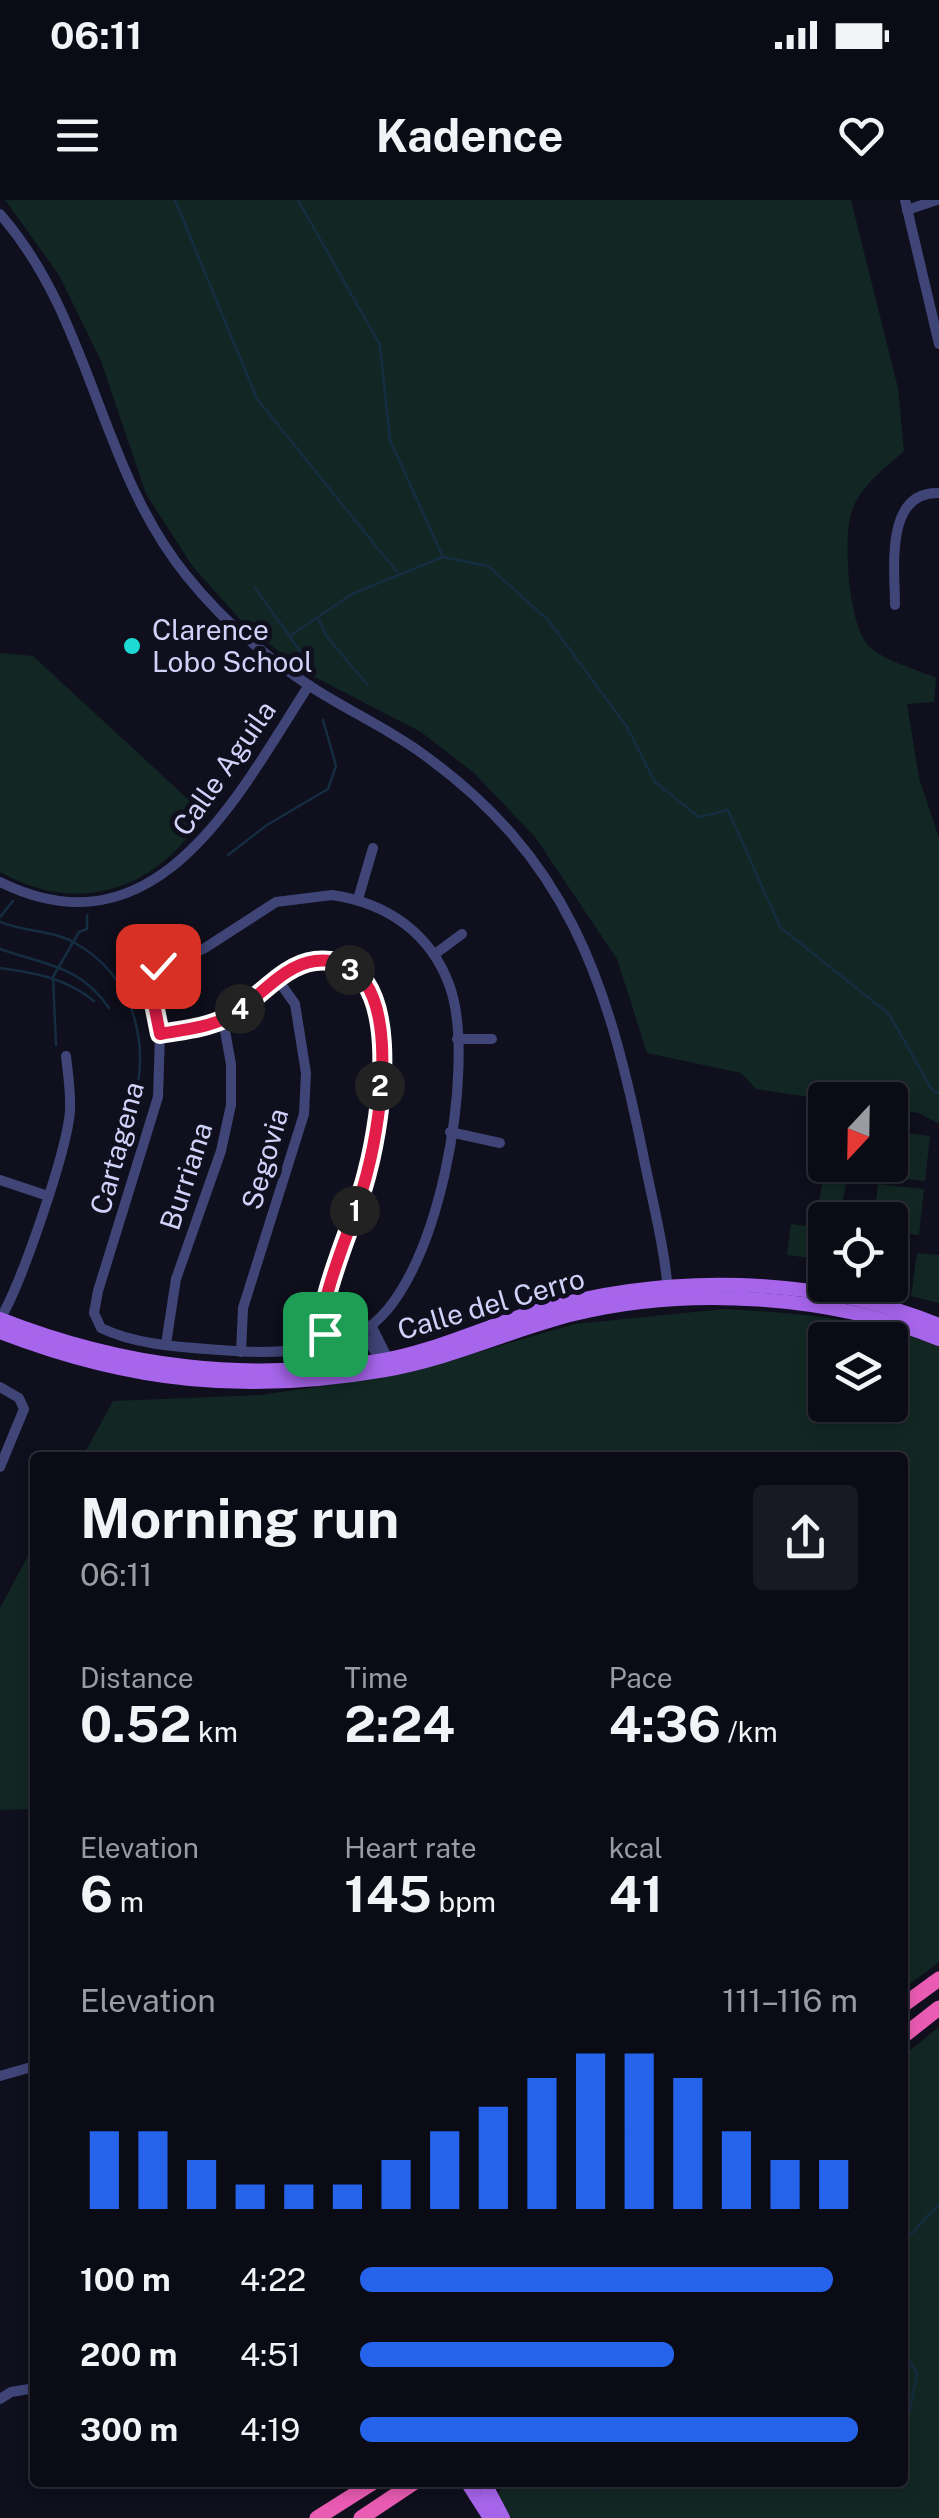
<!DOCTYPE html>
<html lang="en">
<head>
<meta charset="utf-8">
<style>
	body { margin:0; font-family:"Public Sans",sans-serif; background:#191923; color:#f1f3f6; height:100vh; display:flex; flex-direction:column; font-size:38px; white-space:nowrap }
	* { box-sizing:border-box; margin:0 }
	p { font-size:32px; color:#9a9ba1 }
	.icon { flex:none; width:55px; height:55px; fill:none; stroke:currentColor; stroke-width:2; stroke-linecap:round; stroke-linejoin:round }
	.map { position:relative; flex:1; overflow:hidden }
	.panel { position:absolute; left:30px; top:1252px; width:878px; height:1035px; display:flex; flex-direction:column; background:#0b0b16; border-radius:10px; box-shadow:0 5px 15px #0003,0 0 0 2px #2b2b35 }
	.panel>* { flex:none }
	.needle { width:65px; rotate:202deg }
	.buttons { position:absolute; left:808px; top:882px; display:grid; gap:20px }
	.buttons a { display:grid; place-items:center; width:100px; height:100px; border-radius:10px; background:#0b0b16; box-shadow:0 5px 15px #0003,0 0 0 2px #2b2b35; font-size:50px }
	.pin { position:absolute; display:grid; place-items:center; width:85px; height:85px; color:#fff; margin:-42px; border-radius:20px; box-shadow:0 5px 15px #0006 }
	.km { position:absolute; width:50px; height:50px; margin:-25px; border-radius:50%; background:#222; color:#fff; font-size:28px; line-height:50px; text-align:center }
	.round { display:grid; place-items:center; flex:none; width:105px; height:105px; border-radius:10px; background:#191923 }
	.overview { display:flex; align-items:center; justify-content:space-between; height:170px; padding:0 50px }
	h1 { font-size:55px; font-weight:700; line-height:75px }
	.stats { display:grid; grid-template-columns:repeat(3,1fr); gap:15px; height:170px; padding:10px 50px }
	.stats div { display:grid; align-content:center }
	.stats b { font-size:50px; font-weight:700 }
	.stats small { font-size:28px; font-weight:400 }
	.stats p { font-size:28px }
	.chart { height:280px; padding:20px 50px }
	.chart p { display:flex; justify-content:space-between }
	.chart svg { width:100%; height:180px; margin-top:10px; stroke:#2563eb; stroke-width:6 }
	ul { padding:0 50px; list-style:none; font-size:32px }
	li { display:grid; grid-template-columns:160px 120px 1fr; align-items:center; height:75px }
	li i { height:25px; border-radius:12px; background:#2563eb }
	.status { display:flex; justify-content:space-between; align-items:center; height:70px; padding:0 50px; background:#0b0b16; direction:ltr }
	.status svg { height:28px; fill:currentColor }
	header { display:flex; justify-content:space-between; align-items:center; height:130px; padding:0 50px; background:#0b0b16; font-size:45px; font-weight:700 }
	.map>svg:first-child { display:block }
	.green { fill:#122723; fill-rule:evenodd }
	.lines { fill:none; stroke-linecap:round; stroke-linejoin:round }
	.stream { stroke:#152d41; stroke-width:2.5 }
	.minor { stroke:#3f4577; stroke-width:10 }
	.major { stroke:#a765ec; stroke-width:14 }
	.highway { stroke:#ea5bb3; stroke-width:15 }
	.route-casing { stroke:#fff; stroke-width:20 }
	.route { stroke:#e11d48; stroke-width:12 }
	.poi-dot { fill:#1bdbd4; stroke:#0f0f1d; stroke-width:4 }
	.labels { text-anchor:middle; stroke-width:10; stroke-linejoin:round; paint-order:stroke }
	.poi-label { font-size:28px; fill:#d1d2f9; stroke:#0f0f1d; text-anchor:start }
	.street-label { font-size:28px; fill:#d1d2f9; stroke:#0f0f1d }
</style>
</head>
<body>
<div class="status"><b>06:11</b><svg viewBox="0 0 49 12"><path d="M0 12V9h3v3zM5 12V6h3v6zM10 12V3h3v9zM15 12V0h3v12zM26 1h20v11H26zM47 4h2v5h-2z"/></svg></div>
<header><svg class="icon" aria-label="menu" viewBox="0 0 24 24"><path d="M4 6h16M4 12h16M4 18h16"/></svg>Kadence<svg class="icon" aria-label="heart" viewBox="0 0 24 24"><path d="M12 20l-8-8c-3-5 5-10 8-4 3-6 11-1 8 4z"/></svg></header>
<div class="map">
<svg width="939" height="2318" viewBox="0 0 939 2318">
	<rect width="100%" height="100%" fill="#0f0f1d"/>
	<!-- green -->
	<g class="green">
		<path d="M5 0H851L898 188 904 251C886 267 863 284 853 308 842 334 848 421 867 444 881 460 916 469 936 478L934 502 907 504 919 578 939 638V924L919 913 890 909V900H829L756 889 741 873 647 853 617 759 535 637 474 573 421 532 307 473 246 426 193 367 146 294 101 161 59 75Z"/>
		<path d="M0 453 33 456 204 614C159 689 79 717 0 672Z"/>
		<path d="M890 931 930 936 925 981 879 976 881 965H890Z"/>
		<path d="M825 966 848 973 839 1019 817 1013Z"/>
		<path d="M878 984 924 989 919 1035 890 1032V1020H874Z"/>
		<path d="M791 1024 825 1028V1060L787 1055Z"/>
		<path d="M917 1053 939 1055V1103L911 1096Z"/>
		<path d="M724 1109C797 1113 871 1119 939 1146V1762L903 1789 902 1258H82L113 1201 261 1195 402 1174 575 1124ZM825 1140H890V1205H825Z"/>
		<path d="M35 1343V1609L0 1610V1408Z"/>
		<path d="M939 1827V2318H506L497 2296 505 2282H902L903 1856Z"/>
	</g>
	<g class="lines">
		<!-- stream -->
		<g class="stream">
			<path d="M175 0 257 199 397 372"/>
			<path d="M298 0 380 145 390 240 442 355"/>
			<path d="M255 388 313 469"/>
			<path d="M318 418 327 437 368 485"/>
			<path d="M291 435 352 394 443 357 488 366 548 420 627 527 655 582 699 617 728 610 780 727 889 814 932 890 939 894"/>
			<path d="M228 655 267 625 328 589 336 566 323 520"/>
			<path d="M0 717 13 701"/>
			<path d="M0 722C24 732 53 730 75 743 134 776 151 844 133 905"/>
			<path d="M0 749C44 765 80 765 109 808"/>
			<path d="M0 768C35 773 66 778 94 801"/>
			<path d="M56 845 53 777 79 732 87 729V715"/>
			<path d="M902 2044 939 2004"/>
			<path d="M902 2148 917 2173 910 2210 902 2214"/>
			<path d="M593 2289 627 2282"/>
		</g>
		<!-- minor -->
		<g class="minor">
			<path d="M905 0 939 144"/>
			<path d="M907 10 937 0"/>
			<path d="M0 14C92 119 98 266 186 375 220 418 263 455 310 486 345 509 385 527 420 552 568 657 607 780 642 949 651 996 664 1043 668 1091"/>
			<path d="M895 405C895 370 884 291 939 293"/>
			<path d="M0 682C157 760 238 595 309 485"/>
			<path d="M332 695C387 703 431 733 450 787 477 864 439 1091 361 1132 319 1154 265 1154 220 1150 181 1147 136 1145 101 1128L94 1113 98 1091 158 897 160 834 151 773 205 748 276 702Z"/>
			<path d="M358 699 373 648"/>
			<path d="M435 754 462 734"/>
			<path d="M160 834C182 830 206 828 226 818 256 802 282 764 316 761 410 753 381 922 366 975 354 1018 331 1062 324 1106 322 1118 325 1132 326 1144"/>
			<path d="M457 839H492"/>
			<path d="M450 932 500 943"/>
			<path d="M0 980 45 995"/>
			<path d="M0 1119C21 1085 67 951 70 911 71 893 68 874 66 856"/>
			<path d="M371 1125 385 1153 383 1164"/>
			<path d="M362 1132 381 1160"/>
			<path d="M166 1144 176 1079 221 951 231 905V864L223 820"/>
			<path d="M241 1152 243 1108 304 914 306 873 295 804 278 780"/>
			<path d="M0 1187 19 1198 24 1209 0 1267"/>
			<path d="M0 1876 35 1866"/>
			<path d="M0 2199 11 2192 35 2188"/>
		</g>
		<!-- major -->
		<g class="major">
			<path d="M0 1119C125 1168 246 1182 378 1161 433 1152 484 1127 537 1111 664 1073 816 1075 939 1125"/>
			<path d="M0 1132C132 1183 246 1194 385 1170 450 1159 510 1130 574 1114 688 1086 830 1095 939 1139"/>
			<path d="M467 2282 490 2318"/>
			<path d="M484 2282 503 2318"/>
		</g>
		<!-- highway -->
		<g class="highway">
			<path d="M902 1806 939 1779"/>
			<path d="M902 1837 939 1808"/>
			<path d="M317 2318 374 2282"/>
			<path d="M361 2318 415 2282"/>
		</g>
	</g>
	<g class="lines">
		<defs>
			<path id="route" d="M158 766 149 779 160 834C182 830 206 828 226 818 256 803 281 765 315 761 410 751 381 920 367 973 356 1017 335 1059 325 1103 323 1113 324 1124 325 1134"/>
		</defs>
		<!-- route casing -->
		<use href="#route" class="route-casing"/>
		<!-- route -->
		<use href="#route" class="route"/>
	</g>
	<!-- markers -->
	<circle class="poi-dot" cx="132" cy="446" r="10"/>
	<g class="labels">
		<!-- poi labels -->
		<g class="poi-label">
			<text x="152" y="440">Clarence<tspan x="152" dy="32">Lobo School</tspan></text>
		</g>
		<!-- street labels -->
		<g class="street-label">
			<text transform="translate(224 568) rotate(-55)" y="10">Calle Aguila</text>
			<text transform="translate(117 948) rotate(-75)" y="10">Cartagena</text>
			<text transform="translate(265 959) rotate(-74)" y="10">Segovia</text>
			<text transform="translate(186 976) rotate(-72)" y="10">Burriana</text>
			<text transform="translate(491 1104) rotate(-16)" y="10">Calle del Cerro</text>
		</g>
	</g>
</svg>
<div class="buttons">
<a><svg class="needle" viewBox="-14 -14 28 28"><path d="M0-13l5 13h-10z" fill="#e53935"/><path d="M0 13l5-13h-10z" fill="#9a9ba1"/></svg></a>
<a><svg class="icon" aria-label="locate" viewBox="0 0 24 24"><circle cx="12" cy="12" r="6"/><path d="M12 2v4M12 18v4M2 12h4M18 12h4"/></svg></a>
<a><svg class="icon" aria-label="layers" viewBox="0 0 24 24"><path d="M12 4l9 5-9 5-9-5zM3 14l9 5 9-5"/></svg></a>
</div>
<div class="pin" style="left:325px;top:1134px;background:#1e9e55"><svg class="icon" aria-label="arrive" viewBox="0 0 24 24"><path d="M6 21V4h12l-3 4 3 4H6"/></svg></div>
<div class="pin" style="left:158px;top:766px;background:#d93025"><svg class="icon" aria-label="check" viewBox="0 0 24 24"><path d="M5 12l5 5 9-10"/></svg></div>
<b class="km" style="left:355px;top:1011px">1</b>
<b class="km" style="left:380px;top:886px">2</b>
<b class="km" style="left:350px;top:770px">3</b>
<b class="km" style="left:240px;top:809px">4</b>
<section class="panel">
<div class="overview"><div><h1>Morning run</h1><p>06:11</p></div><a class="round"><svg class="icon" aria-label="share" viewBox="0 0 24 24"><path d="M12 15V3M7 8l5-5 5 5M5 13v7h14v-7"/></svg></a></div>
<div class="stats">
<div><p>Distance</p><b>0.52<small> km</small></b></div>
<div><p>Time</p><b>2:24</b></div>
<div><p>Pace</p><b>4:36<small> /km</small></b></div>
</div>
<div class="stats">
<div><p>Elevation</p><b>6<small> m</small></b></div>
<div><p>Heart rate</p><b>145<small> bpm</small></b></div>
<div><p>kcal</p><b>41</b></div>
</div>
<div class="chart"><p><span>Elevation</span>111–116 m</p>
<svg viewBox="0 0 160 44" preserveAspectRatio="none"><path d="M5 44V25M15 44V25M25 44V32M35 44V38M45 44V38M55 44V38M65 44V32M75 44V25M85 44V19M95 44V12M105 44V6M115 44V6M125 44V12M135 44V25M145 44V32M155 44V32"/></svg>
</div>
<ul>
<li><b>100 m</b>4:22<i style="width:95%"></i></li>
<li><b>200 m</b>4:51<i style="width:63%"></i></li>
<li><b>300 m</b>4:19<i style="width:100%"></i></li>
</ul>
</section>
</div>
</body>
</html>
